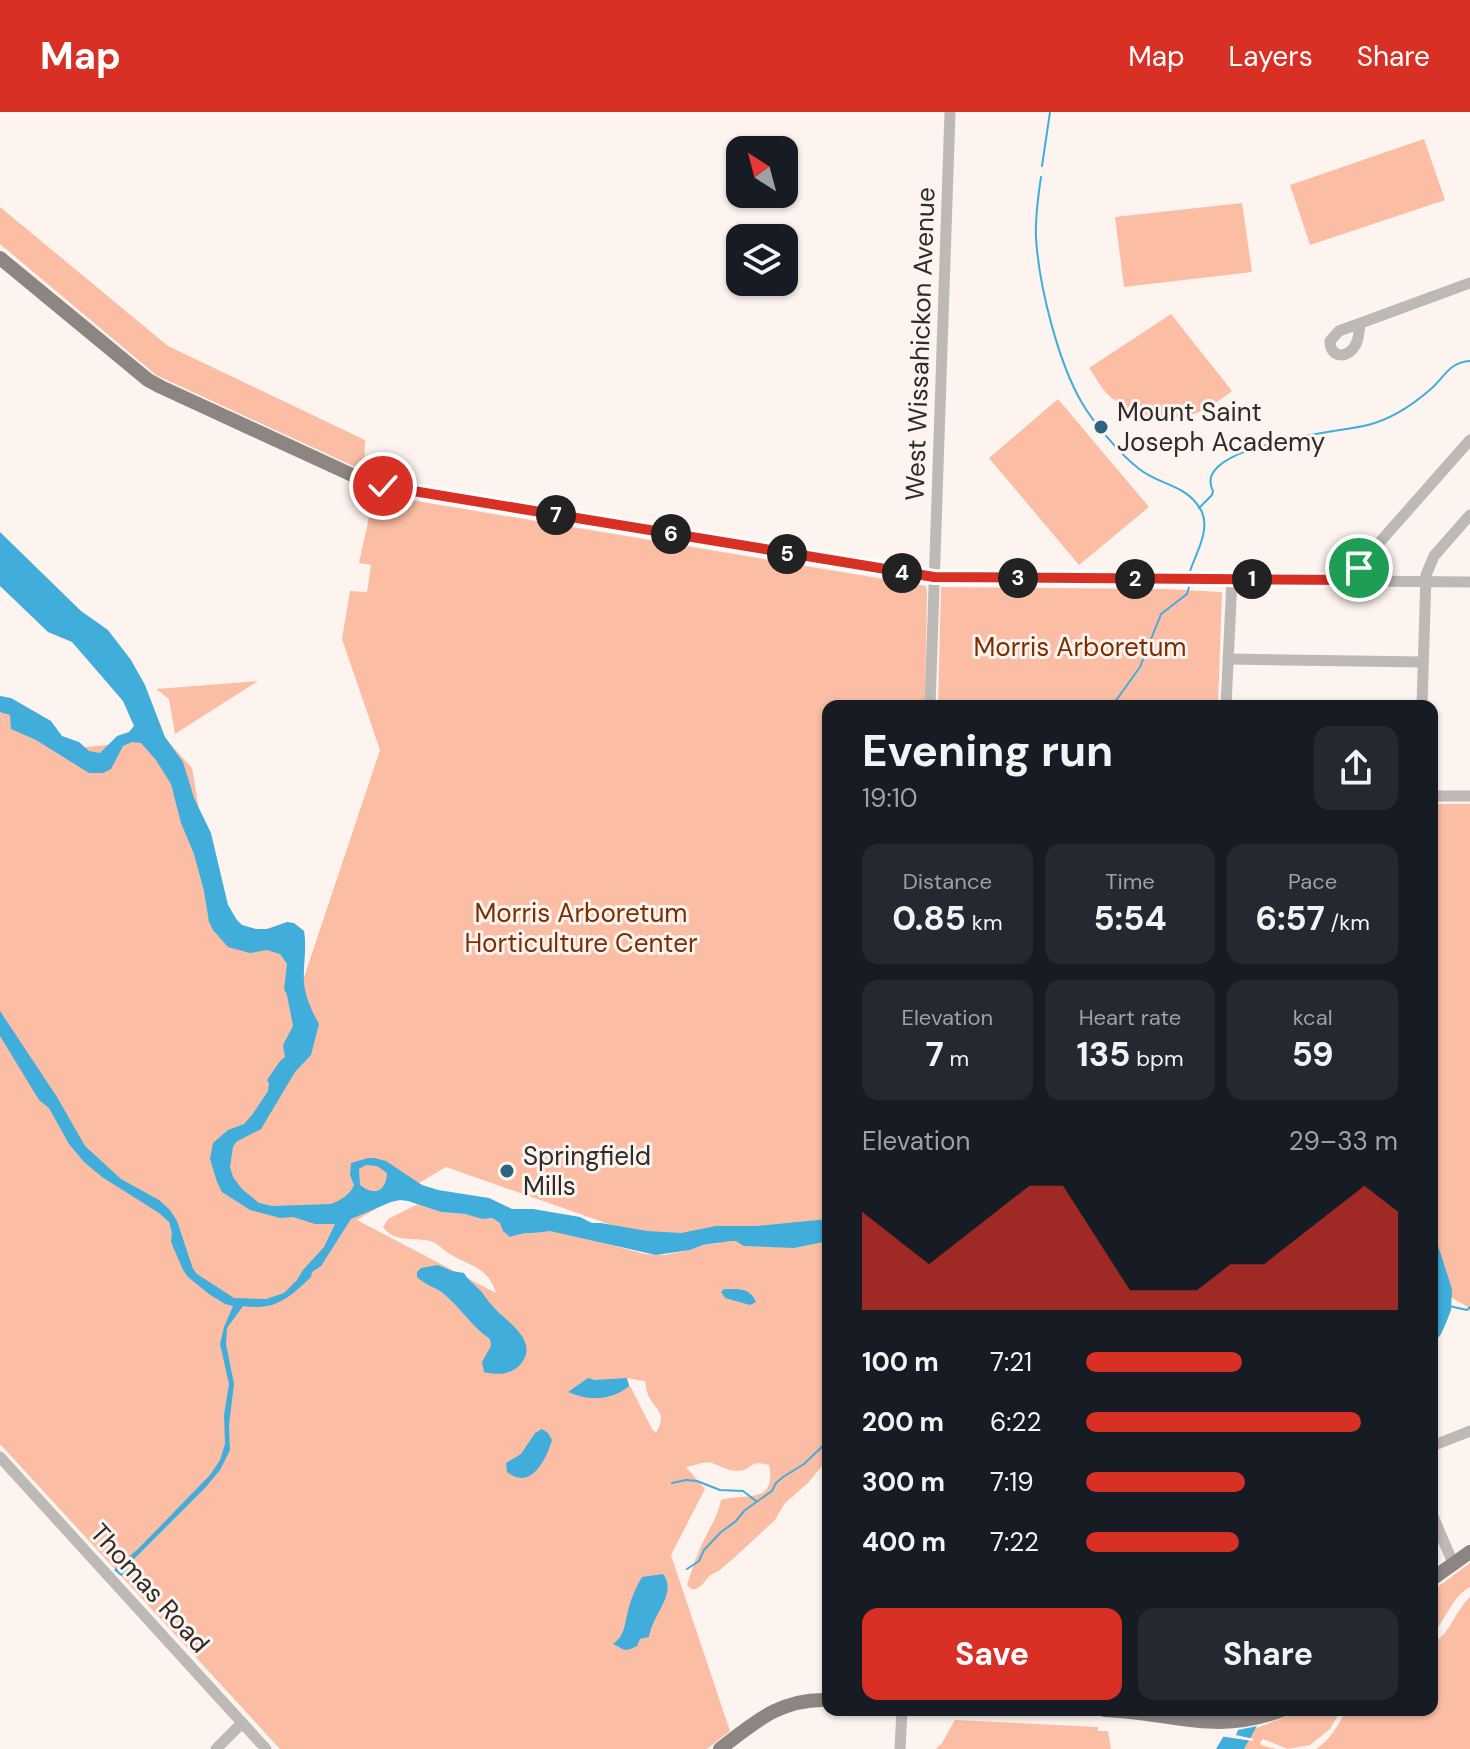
<!DOCTYPE html>
<html lang="en">
<head>
<meta charset="utf-8">
<style>
	body { margin:0; font-family:"DM Sans",sans-serif; background:#242831; color:#f1f3f6; height:100vh; display:flex; flex-direction:column; font-size:30px; white-space:nowrap }
	* { box-sizing:border-box; margin:0 }
	p { font-size:26px; color:#9ea1a6 }
	.icon { flex:none; width:44px; height:44px; fill:none; stroke:currentColor; stroke-width:2; stroke-linecap:round; stroke-linejoin:round }
	.map { position:relative; flex:1; overflow:hidden }
	.sheet { position:absolute; left:822px; top:588px; width:616px; height:1016px; display:flex; flex-direction:column; background:#171b24; border-radius:16px; box-shadow:0 2px 6px #0004 }
	.sheet>* { flex:none }
	.needle { width:52px; rotate:324deg }
	.fabs { position:absolute; left:726px; top:24px; display:grid; gap:16px }
	.fabs a { display:grid; place-items:center; width:72px; height:72px; border-radius:16px; background:#171b24; box-shadow:0 2px 6px #0004; font-size:40px }
	.pin { position:absolute; display:grid; place-items:center; width:68px; height:68px; color:#fff; margin:-34px; border:4px solid #fff; border-radius:50%; box-shadow:0 2px 8px #0007 }
	.km { position:absolute; width:40px; height:40px; margin:-20px; border-radius:50%; background:#222; color:#fff; font-size:22px; line-height:40px; text-align:center }
	.round { display:grid; place-items:center; flex:none; width:84px; height:84px; border-radius:16px; background:#242831 }
	.summary { display:flex; align-items:center; justify-content:space-between; height:136px; padding:0 40px }
	h1 { font-size:44px; font-weight:700; line-height:60px }
	.figures { display:grid; grid-template-columns:repeat(3,1fr); gap:12px; height:136px; padding:8px 40px }
	.figures div { display:grid; align-content:center; border-radius:16px; background:#242831; text-align:center }
	.figures b { font-size:34px; font-weight:700 }
	.figures small { font-size:22px; font-weight:400 }
	.figures p { font-size:22px }
	.chart { height:224px; padding:16px 40px }
	.chart p { display:flex; justify-content:space-between }
	.chart svg { width:100%; height:144px; margin-top:8px; fill:#d93025; opacity:.7 }
	.cta { display:flex; gap:16px; margin-top:auto; padding:16px 40px }
	.cta a { flex:1; height:92px; border-radius:16px; background:#d93025; color:#fff; font-size:32px; font-weight:700; line-height:92px; text-align:center }
	.cta a+a { background:#242831; color:#f1f3f6 }
	ul { padding:0 40px; list-style:none; font-size:26px }
	li { display:grid; grid-template-columns:128px 96px 1fr; align-items:center; height:60px }
	li i { height:20px; border-radius:10px; background:#d93025 }
	header { display:flex; align-items:center; gap:48px; box-sizing:border-box; height:112px; padding:0 40px; background:#d93025; color:#fff }
	header strong { font-size:38px }
	nav { display:flex; gap:44px; margin-inline-start:auto; font-size:28px }
	.map>svg:first-child { display:block }
	.green { fill:#fbbea4; fill-rule:evenodd }
	.water { fill:#41addb; fill-rule:evenodd }
	.pier { fill:#fdf4f0 }
	.lines { fill:none; stroke-linecap:round; stroke-linejoin:round }
	.stream { stroke:#41addb; stroke-width:2 }
	.minor { stroke:#bdb9b7; stroke-width:11 }
	.major { stroke:#8d8582; stroke-width:14 }
	.route-casing { stroke:#fff; stroke-width:16 }
	.route { stroke:#d93025; stroke-width:10 }
	.poi-dot { fill:#2c657f; stroke:#fdf4f0; stroke-width:3 }
	.labels { text-anchor:middle; stroke-width:6; stroke-linejoin:round; paint-order:stroke }
	.street-label { font-size:26px; fill:#2e2b2a; stroke:#fdf4f0 }
	.poi-label { font-size:26px; fill:#2e2b2a; stroke:#fdf4f0; text-anchor:start }
	.park-label { font-size:26px; fill:#7c2e01; stroke:#fdf4f0 }
</style>
</head>
<body>
<header>
<strong>Map</strong>
<nav><a>Map</a><a>Layers</a><a>Share</a></nav>
</header>
<div class="map">
<svg width="1470" height="1637" viewBox="0 0 1470 1637">
	<rect width="100%" height="100%" fill="#fdf4f0"/>
	<!-- green -->
	<g class="green">
		<path d="M1424 27 1445 88 1310 133 1290 73Z"/>
		<path d="M1242 91 1252 160 1124 175 1115 105Z"/>
		<path d="M0 95 168 234 365 328 364 359 156 263 0 132Z"/>
		<path d="M1171 202 1232 279C1220 288 1208 297 1194 302 1164 312 1124 303 1103 277 1098 270 1094 263 1089 256Z"/>
		<path d="M1058 287 1149 395 1079 453 989 346Z"/>
		<path d="M374 382 926 474 927 480 925 594H828V1347L807 1372 785 1391 775 1408 735 1445 720 1458 709 1464 702 1473 696 1477H691L687 1473C691 1460 697 1442 703 1430 710 1415 717 1406 721 1388 745 1381 777 1393 769 1353 748 1347 753 1358 738 1359 727 1359 721 1354 712 1351 704 1349 694 1354 686 1355L705 1377 671 1443 730 1619 707 1637H280L0 1332V593L77 636 117 632 145 604 192 656 219 816 241 827 262 817 289 821 291 904 380 638 342 527 350 479 367 480 371 453 359 451ZM446 1055 657 1129 722 1131 703 1133 690 1138 665 1143 645 1142 562 1120 550 1119 518 1122 492 1106 482 1107 465 1102 441 1100 418 1092 388 1107 383 1115C395 1131 412 1125 430 1129 438 1131 443 1138 450 1142 471 1155 488 1155 496 1181L357 1108ZM626 1266 645 1269C646 1273 646 1278 648 1283 656 1300 668 1300 656 1321L652 1317Z"/>
		<path d="M941 475 1165 477 1222 480 1218 594H938Z"/>
		<path d="M258 569 175 622 169 587 156 577Z"/>
		<path d="M1432 692H1470V1201L1468 1195 1452 1186 1432 1138Z"/>
		<path d="M1470 1451V1475C1452 1485 1446 1507 1432 1523V1479Z"/>
		<path d="M1470 1485V1637H1316C1331 1628 1338 1612 1347 1598H1432V1531C1451 1522 1454 1500 1470 1485Z"/>
		<path d="M1302 1598H1341L1330 1617 1310 1633 1288 1637 1263 1627 1260 1631 1261 1633 1276 1637H1244L1254 1617Z"/>
		<path d="M955 1608 1098 1615V1619H1108L1111 1637H936L942 1631Z"/>
	</g>
	<!-- water -->
	<g class="water">
		<path d="M0 420 81 499 108 518 131 548 145 573 165 625 183 650 194 686 211 721 228 793 237 808 242 813 256 817H267L287 810 294 811 304 819C307 836 303 852 304 870 305 885 312 899 319 912L311 943 295 960 261 1017 236 1030 233 1035 230 1055 233 1065 242 1077 259 1091 272 1094 331 1092C341 1088 350 1083 354 1073L350 1063 351 1051 368 1046H374L386 1049 422 1073 438 1078 489 1086 512 1097H533L580 1105 592 1111H601L647 1119 681 1121 716 1114H757L828 1107V1129L794 1136 744 1134 736 1129H730L703 1133 690 1138 656 1143 550 1119C536 1122 525 1119 510 1125L503 1119 500 1111 492 1106 482 1107 465 1102 441 1100 408 1089 400 1088 391 1090 351 1107 321 1154 312 1160 311 1165C289 1186 275 1199 243 1194L227 1216 226 1232 234 1272 229 1313 230 1338 220 1358 205 1376 127 1454 129 1458 121 1464 114 1458 139 1436 210 1363 220 1348 225 1332 224 1303 229 1272 220 1232 224 1215 233 1194 225 1192 209 1182 188 1165 183 1158 171 1130 172 1121 169 1110 159 1101 102 1065 84 1050 69 1032 49 996 39 988 0 924V899L57 985 85 1034 121 1067 159 1088 170 1098 177 1109 193 1157 197 1162 234 1186 266 1187 284 1181 297 1168 303 1158 324 1135 335 1112H315L293 1105 280 1106 250 1098 222 1080 217 1070 210 1047 213 1031 228 1018 244 1012 252 1003 268 979 269 971 267 968 280 949 285 945 283 933 293 914 287 883 284 877 287 852 280 842 267 838 250 841 228 835 213 818 209 810 204 779 194 742 181 711 171 672 156 648 141 631 132 630 123 634 111 657 103 661H89L36 628 11 617 10 603 0 600V584L11 586 51 609 62 624 79 630 89 639 100 641 117 624 129 620 134 614 123 589 72 530 48 520 0 474ZM366 1053 377 1054 387 1061C386 1079 375 1085 360 1073L359 1057Z"/>
		<path d="M1432 1115 1452 1177 1451 1198 1446 1211 1441 1222 1432 1234Z"/>
		<path d="M438 1153 452 1159 464 1161C468 1168 475 1173 481 1179 486 1186 491 1193 497 1199 512 1213 540 1232 519 1254 510 1263 495 1263 484 1260L482 1250 491 1234 490 1227C472 1215 461 1196 444 1182 436 1175 425 1173 417 1165V1160L421 1156Z"/>
		<path d="M724 1177C738 1177 750 1175 756 1190L750 1193 725 1186 721 1180Z"/>
		<path d="M588 1266 595 1268 627 1266 629 1274C612 1289 587 1289 568 1280Z"/>
		<path d="M542 1317 548 1321 552 1328C546 1348 531 1379 507 1360L506 1351 521 1342 535 1321Z"/>
		<path d="M663 1462C678 1481 652 1503 649 1525L640 1527 637 1534C622 1541 625 1537 613 1532 624 1524 624 1516 627 1503 630 1489 635 1477 642 1465Z"/>
		<path d="M1239 1598H1266L1244 1637H1216Z"/>
	</g>
	<!-- pier -->
	<path class="pier" d="M1252 1598H1270L1262 1613 1238 1618 1236 1623 1254 1627 1253 1629 1219 1624 1233 1601Z"/>
	<g class="lines">
		<!-- stream -->
		<g class="stream">
			<path d="M1042 54 1050 0"/>
			<path d="M1041 65C1038 85 1035 106 1036 126 1039 174 1058 250 1082 291 1093 310 1120 342 1138 356 1159 374 1187 371 1202 400 1210 419 1196 441 1190 459"/>
			<path d="M1199 396 1212 383 1213 379C1189 333 1342 320 1368 313 1391 307 1414 292 1432 276 1445 264 1450 250 1470 249"/>
			<path d="M1112 594 1140 555 1161 502 1187 482 1189 475"/>
			<path d="M1449 1194 1467 1198 1470 1195"/>
			<path d="M672 1371 686 1368 697 1369 720 1378 743 1379 756 1389"/>
			<path d="M687 1457 699 1449 704 1438 721 1420 735 1410 745 1398 772 1379 776 1371 783 1365 804 1352 828 1329"/>
		</g>
		<!-- minor -->
		<g class="minor">
			<path d="M1360 212C1359 219 1359 226 1356 232 1349 247 1330 247 1330 229L1339 219 1470 171"/>
			<path d="M934 465 1470 470"/>
			<path d="M1356 468 1359 456 1364 448 1470 328"/>
			<path d="M1228 547 1423 550"/>
			<path d="M930 594 950 0"/>
			<path d="M1226 594 1232 467"/>
			<path d="M1422 594 1426 463 1434 444 1470 403"/>
			<path d="M1432 684H1470"/>
			<path d="M1432 1334 1470 1319"/>
			<path d="M0 1345 266 1637"/>
			<path d="M1432 1402 1453 1451"/>
			<path d="M216 1637 242 1611"/>
			<path d="M900 1637 902 1598"/>
		</g>
		<!-- major -->
		<g class="major">
			<path d="M0 146 148 268 161 275 363 368 393 376 934 465"/>
			<path d="M1432 1467 1470 1440"/>
			<path d="M1104 1598C1171 1600 1214 1624 1282 1598"/>
			<path d="M720 1637C755 1610 781 1586 828 1588"/>
		</g>
	</g>
	<g class="lines">
		<defs>
			<path id="route" d="M383 374 934 465 1356 468 1359 456"/>
		</defs>
		<!-- route casing -->
		<use href="#route" class="route-casing"/>
		<!-- route -->
		<use href="#route" class="route"/>
	</g>
	<!-- markers -->
	<g class="poi-dot">
		<circle cx="1101" cy="315" r="8"/>
		<circle cx="507" cy="1059" r="8"/>
	</g>
	<g class="labels">
		<!-- street labels -->
		<g class="street-label">
			<text transform="translate(920 232) rotate(-88)" y="9">West Wissahickon Avenue</text>
			<text transform="translate(150 1476) rotate(48)" y="9">Thomas Road</text>
		</g>
		<!-- poi labels -->
		<g class="poi-label">
			<text x="1117" y="309">Mount Saint<tspan x="1117" dy="30">Joseph Academy</tspan></text>
			<text x="523" y="1053">Springfield<tspan x="523" dy="30">Mills</tspan></text>
		</g>
		<!-- park labels -->
		<g class="park-label">
			<text x="1080" y="544">Morris Arboretum</text>
			<text x="581" y="810">Morris Arboretum<tspan x="581" dy="30">Horticulture Center</tspan></text>
		</g>
	</g>
</svg>
<div class="fabs">
<a><svg class="needle" viewBox="-14 -14 28 28"><path d="M0-13l5 13h-10z" fill="#e53935"/><path d="M0 13l5-13h-10z" fill="#9ea1a6"/></svg></a>
<a><svg class="icon" aria-label="layers" viewBox="0 0 24 24"><path d="M12 4l9 5-9 5-9-5zM3 14l9 5 9-5"/></svg></a>
</div>
<div class="pin" style="left:1359px;top:456px;background:#1e9e55"><svg class="icon" aria-label="arrive" viewBox="0 0 24 24"><path d="M6 21V4h12l-3 4 3 4H6"/></svg></div>
<div class="pin" style="left:383px;top:374px;background:#d93025"><svg class="icon" aria-label="check" viewBox="0 0 24 24"><path d="M5 12l5 5 9-10"/></svg></div>
<b class="km" style="left:1252px;top:467px">1</b>
<b class="km" style="left:1135px;top:467px">2</b>
<b class="km" style="left:1018px;top:466px">3</b>
<b class="km" style="left:902px;top:461px">4</b>
<b class="km" style="left:787px;top:442px">5</b>
<b class="km" style="left:671px;top:422px">6</b>
<b class="km" style="left:556px;top:403px">7</b>
<section class="sheet">
<div class="summary"><div><h1>Evening run</h1><p>19:10</p></div><a class="round"><svg class="icon" aria-label="share" viewBox="0 0 24 24"><path d="M12 15V3M7 8l5-5 5 5M5 13v7h14v-7"/></svg></a></div>
<div class="figures">
<div><p>Distance</p><b>0.85<small> km</small></b></div>
<div><p>Time</p><b>5:54</b></div>
<div><p>Pace</p><b>6:57<small> /km</small></b></div>
</div>
<div class="figures">
<div><p>Elevation</p><b>7<small> m</small></b></div>
<div><p>Heart rate</p><b>135<small> bpm</small></b></div>
<div><p>kcal</p><b>59</b></div>
</div>
<div class="chart"><p><span>Elevation</span>29–33 m</p>
<svg viewBox="0 0 160 44" preserveAspectRatio="none"><path d="M0 44V14L10 22L20 30L30 22L40 14L50 6L60 6L70 22L80 38L90 38L100 38L110 30L120 30L130 22L140 14L150 6L160 14V44z"/></svg>
</div>
<ul>
<li><b>100 m</b>7:21<i style="width:50%"></i></li>
<li><b>200 m</b>6:22<i style="width:88%"></i></li>
<li><b>300 m</b>7:19<i style="width:51%"></i></li>
<li><b>400 m</b>7:22<i style="width:49%"></i></li>
</ul>
<div class="cta"><a>Save</a><a>Share</a></div>
</section>
</div>
</body>
</html>
